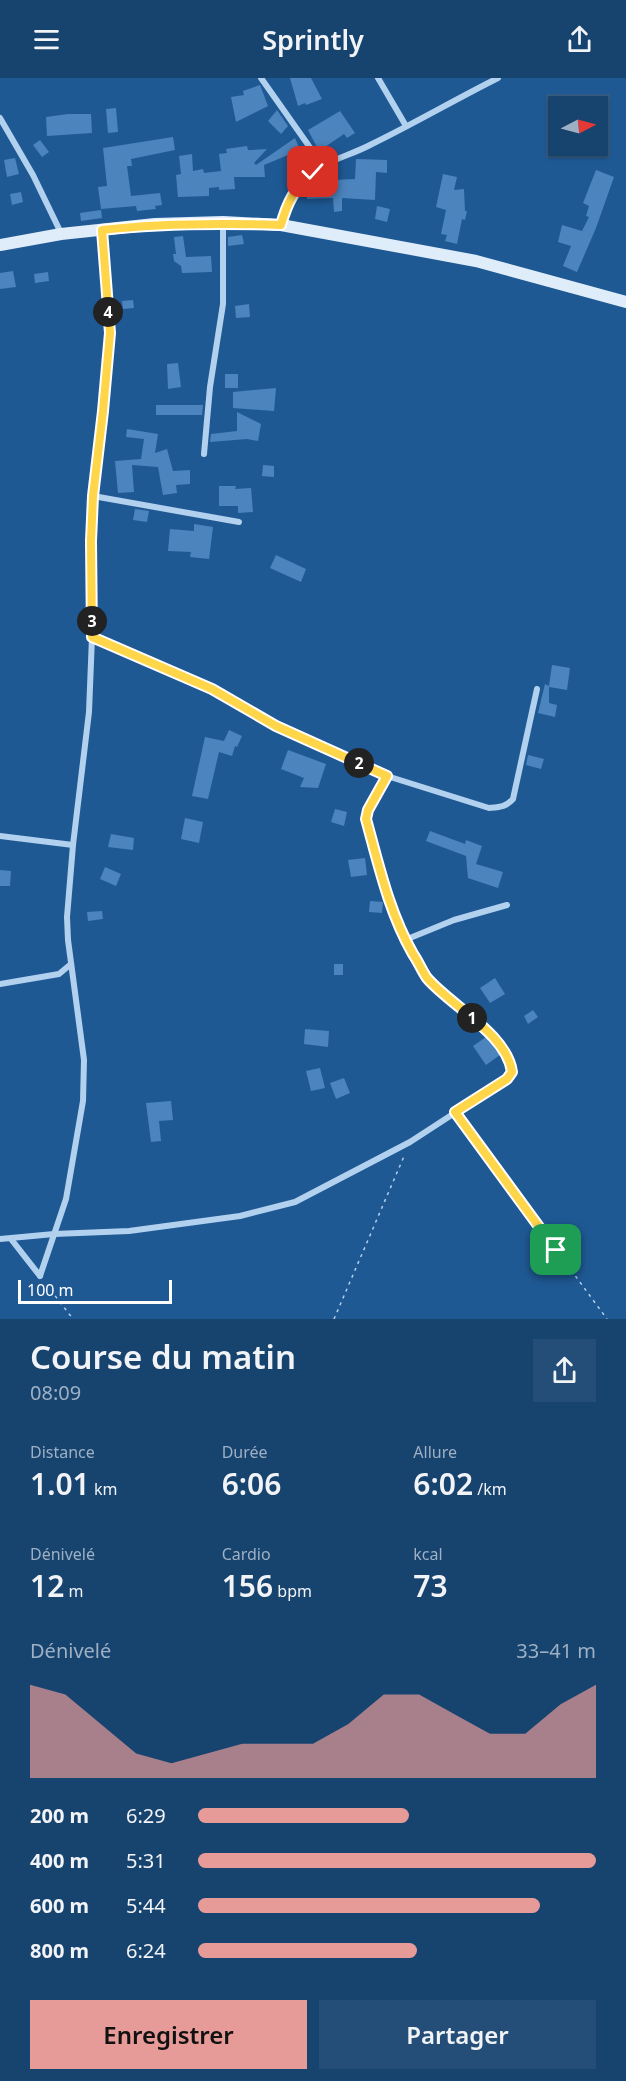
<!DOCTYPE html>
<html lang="fr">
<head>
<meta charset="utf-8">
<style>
	body { margin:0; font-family:"Noto Sans",sans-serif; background:#244e77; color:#f1f3f6; height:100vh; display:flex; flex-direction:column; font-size:22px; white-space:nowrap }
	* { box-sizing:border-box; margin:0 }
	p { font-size:20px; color:#9eb0c3 }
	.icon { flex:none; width:33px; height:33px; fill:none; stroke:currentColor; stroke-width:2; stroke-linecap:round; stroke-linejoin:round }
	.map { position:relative; height:1241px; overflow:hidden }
	.sheet { display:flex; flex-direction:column; background:#17436f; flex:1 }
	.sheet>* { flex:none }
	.needle { width:39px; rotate:84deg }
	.tools { position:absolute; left:548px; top:18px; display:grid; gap:12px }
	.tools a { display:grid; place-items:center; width:60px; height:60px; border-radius:0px; background:#17436f; box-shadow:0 2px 4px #0004,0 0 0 2px #365c82; font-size:30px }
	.scale { position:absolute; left:18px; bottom:15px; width:154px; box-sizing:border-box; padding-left:6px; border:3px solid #fff; border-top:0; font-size:16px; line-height:21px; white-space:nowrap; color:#fff; -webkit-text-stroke:4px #1f5994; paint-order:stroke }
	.pin { position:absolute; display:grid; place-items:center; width:51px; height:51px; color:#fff; margin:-26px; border-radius:12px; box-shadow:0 3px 9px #0006 }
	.km { position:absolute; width:30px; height:30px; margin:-15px; border-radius:50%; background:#222; color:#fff; font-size:16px; line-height:30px; text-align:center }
	.round { display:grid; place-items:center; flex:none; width:63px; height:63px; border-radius:0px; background:#244e77 }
	.overview { display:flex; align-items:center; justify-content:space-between; height:102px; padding:0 30px }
	h1 { font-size:33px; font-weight:600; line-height:45px }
	.stats { display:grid; grid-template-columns:repeat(3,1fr); gap:9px; height:102px; padding:6px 30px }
	.stats div { display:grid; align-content:center }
	.stats b { font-size:30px; font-weight:600 }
	.stats small { font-size:16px; font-weight:400 }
	.stats p { font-size:16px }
	.chart { height:168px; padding:12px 30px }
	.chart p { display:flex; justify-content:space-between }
	.chart svg { width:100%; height:108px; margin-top:6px; fill:#e69b98; opacity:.7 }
	.button { display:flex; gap:12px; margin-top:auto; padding:12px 30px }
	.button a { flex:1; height:69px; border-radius:0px; background:#e69b98; color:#111; font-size:24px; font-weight:600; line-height:69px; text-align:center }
	.button a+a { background:#244e77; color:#f1f3f6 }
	ul { padding:0 30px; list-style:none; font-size:20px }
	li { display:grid; grid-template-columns:96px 72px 1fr; align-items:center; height:45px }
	li i { height:15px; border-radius:8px; background:#e69b98 }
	header { display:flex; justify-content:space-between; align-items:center; height:78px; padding:0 30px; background:#17436f; font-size:27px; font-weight:600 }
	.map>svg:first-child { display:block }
	.building { fill:#4c84bd }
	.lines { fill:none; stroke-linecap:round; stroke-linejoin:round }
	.path { stroke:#b2d1ee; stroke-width:1.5; stroke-dasharray:3 4.5; stroke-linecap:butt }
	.street { stroke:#b2d1ee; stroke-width:6 }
	.secondary { stroke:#dfecfa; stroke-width:12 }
	.route-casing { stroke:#fff; stroke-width:12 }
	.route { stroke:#ffd54a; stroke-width:8 }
</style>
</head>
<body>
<header><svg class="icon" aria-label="menu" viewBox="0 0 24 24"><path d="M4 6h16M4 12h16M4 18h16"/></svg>Sprintly<svg class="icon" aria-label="share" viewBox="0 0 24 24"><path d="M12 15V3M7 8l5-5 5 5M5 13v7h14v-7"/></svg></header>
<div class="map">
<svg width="626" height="1241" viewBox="0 0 626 1241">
	<rect width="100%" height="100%" fill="#1f5994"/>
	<!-- building -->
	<g class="building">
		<path d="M290 0H311L322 21 306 27 305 25 298 28Z"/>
		<path d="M260 7 268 28 236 44 231 19 244 17 243 13Z"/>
		<path d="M116 30 118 54 108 55 106 31Z"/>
		<path d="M277 32 288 48 281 56 268 43Z"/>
		<path d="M340 33 355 55 347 60 344 56 319 73 308 52Z"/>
		<path d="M68 36H91L92 55 47 58 46 39Z"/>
		<path d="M173 59 175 72 131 81 132 88H127L131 118 160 115 162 127 155 128 156 131 137 133 136 128 101 131 98 109 107 108 103 70Z"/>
		<path d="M295 60 300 72 264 87 265 99H234L235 111 219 112V109L209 110V118L178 119 176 97 181 96 179 78 192 76 193 93 203 91 204 95 221 93 219 76 227 75 226 71 247 68 248 72H252L267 71 254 85 256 87Z"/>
		<path d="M40 62 49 74 42 79 33 67Z"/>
		<path d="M15 80 19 96 7 99 4 82Z"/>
		<path d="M356 81 387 82V95L376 94 375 122 342 120V133L334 134 333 120 307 121V105L310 103 355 101Z"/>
		<path d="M596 92 614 99 596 150 577 194 563 188 571 168 558 164 562 147 582 153 589 139 586 138 589 128 583 125Z"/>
		<path d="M443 96 457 99 454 112 464 111 465 133H467L465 142 462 141 457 166 445 163 447 157 441 156 446 132 436 129Z"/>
		<path d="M21 114 23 124 12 127 10 116Z"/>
		<path d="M377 128 390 131 387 144 375 141Z"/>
		<path d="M101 132 102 140 81 143 80 135Z"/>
		<path d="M242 157 244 166 228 168V159Z"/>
		<path d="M183 158 186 179 211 178 212 194 182 195 181 188 174 183 173 176H176L174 159Z"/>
		<path d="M13 193 16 209 0 211V195Z"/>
		<path d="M48 194 49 203 35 205 34 196Z"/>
		<path d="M133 222 134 230 123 231 122 223Z"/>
		<path d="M249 226 250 239 236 240 235 228Z"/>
		<path d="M178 285 181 309 168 311 167 286Z"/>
		<rect x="225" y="296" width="13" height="14"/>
		<path d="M276 310 274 333 233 330V314Z"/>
		<path d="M156 327H203L202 337H156Z"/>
		<path d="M237 334 261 346 258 363 247 361 210 364 211 356 237 353Z"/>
		<path d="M127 351 158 356 155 375 167 371 173 393 190 392V406L176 407 177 415 163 417 158 389 132 387 134 414 118 415 115 383 141 381 144 361 126 359Z"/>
		<path d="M263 387 274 388V399L262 398Z"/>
		<path d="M219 408H236L235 411 251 410 253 434 238 435V428H219Z"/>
		<path d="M135 431 149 433 147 444 133 442Z"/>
		<path d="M194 446 213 449 209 481 190 479 191 474 168 473 170 451 194 453Z"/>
		<path d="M276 477 306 491 301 504 270 490Z"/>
		<path d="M552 587 570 590 567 612 549 609V625L557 627 555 639 538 635 545 606 549 608Z"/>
		<path d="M229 652 242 658 237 669 235 668 232 678 219 674 208 721 192 718 205 659 224 663Z"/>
		<path d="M288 672 326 686 318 710 300 709 304 700 281 691Z"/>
		<path d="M528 677 544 681 541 691 526 687Z"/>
		<path d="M335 731 347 734 344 748 331 744Z"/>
		<path d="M185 740 203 744 199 765 181 761Z"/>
		<path d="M430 753 465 766 466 762 482 768 476 786 503 794 498 810 468 800 466 778 426 763Z"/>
		<path d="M111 756 134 760 133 772 108 769Z"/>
		<path d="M365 780 367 797 351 799 348 782Z"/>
		<path d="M105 789 121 796 116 808 100 801Z"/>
		<path d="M0 792 11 793 10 808H0Z"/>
		<path d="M370 823 383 824 382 835 369 834Z"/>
		<path d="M102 833 103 841 88 843 87 834Z"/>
		<rect x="334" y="886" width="9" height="11"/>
		<path d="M495 900 505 916 490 925 480 910Z"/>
		<path d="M533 932 538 939 528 946 524 938Z"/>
		<path d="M305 951 329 953 328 969 304 966Z"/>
		<path d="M486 959 500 977 486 987 473 968Z"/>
		<path d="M320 990 325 1010 311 1013 306 993Z"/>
		<path d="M344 1000 350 1015 336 1021 330 1005Z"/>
		<path d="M171 1023 173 1042 159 1043 161 1063 151 1064 146 1025Z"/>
	</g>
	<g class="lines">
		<!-- path -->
		<g class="path">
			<path d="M460 1041 607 1241"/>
			<path d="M46 1206 73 1241"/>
			<path d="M334 1241 405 1076"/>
		</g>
		<!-- street -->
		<g class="street">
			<path d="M261 0 323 88"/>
			<path d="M378 0 406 48"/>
			<path d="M0 40 33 97 61 155"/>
			<path d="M281 147C285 130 290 114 303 102 324 82 348 79 372 66 415 45 456 21 498 0"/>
			<path d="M204 376 210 309 223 226V144"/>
			<path d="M93 418 239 444"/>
			<path d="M92 559 212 611 276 648 387 698 489 730C500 729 506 729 513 721L537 611"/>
			<path d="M0 758 73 767"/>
			<path d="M405 862 454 842 507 827"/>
			<path d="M0 906 59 896 71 886"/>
			<path d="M0 1161 54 1156 129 1153 240 1138 295 1124 410 1064 507 1001 512 994C507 956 451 928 427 900 422 893 418 883 413 876 389 834 379 788 366 741L368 732 387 698"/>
			<path d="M11 1161 40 1198"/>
			<path d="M40 1198 66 1121 83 1023 84 982 68 862 67 839 73 767 89 634 92 559 91 463 93 418 109 270 110 254 102 152"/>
		</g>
		<!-- secondary -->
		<path class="secondary" d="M0 167 61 156 155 146 223 144 281 147 476 183 626 224"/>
	</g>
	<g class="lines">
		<defs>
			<path id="route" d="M313 94C295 109 287 125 281 147 221 145 162 145 102 152L110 255 103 333 93 418 91 463 92 559 212 611 276 648 387 698 368 732 366 741C379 788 389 834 413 876 418 883 422 893 427 900 451 928 507 956 512 994L507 1001 455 1034 556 1172"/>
		</defs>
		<!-- route casing -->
		<use href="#route" class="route-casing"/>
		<!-- route -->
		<use href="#route" class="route"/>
	</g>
</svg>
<div class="tools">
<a><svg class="needle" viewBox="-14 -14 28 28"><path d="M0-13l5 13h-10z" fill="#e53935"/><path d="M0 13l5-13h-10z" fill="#9eb0c3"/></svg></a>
</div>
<div class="scale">100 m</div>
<div class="pin" style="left:556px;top:1172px;background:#1e9e55"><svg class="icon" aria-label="arrive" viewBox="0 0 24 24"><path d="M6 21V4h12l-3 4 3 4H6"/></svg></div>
<div class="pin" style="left:313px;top:94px;background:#d93025"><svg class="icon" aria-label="check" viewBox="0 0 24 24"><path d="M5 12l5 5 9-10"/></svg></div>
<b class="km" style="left:472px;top:940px">1</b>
<b class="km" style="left:359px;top:685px">2</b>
<b class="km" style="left:92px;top:543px">3</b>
<b class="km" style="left:108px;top:234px">4</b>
</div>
<section class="sheet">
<div class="overview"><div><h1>Course du matin</h1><p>08:09</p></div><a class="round"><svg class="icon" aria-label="share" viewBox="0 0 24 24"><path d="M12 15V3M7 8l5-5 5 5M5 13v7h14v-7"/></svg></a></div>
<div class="stats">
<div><p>Distance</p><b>1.01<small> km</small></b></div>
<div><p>Durée</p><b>6:06</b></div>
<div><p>Allure</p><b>6:02<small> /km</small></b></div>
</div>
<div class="stats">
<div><p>Dénivelé</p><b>12<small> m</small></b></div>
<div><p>Cardio</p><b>156<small> bpm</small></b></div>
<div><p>kcal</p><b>73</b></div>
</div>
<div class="chart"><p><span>Dénivelé</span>33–41 m</p>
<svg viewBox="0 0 160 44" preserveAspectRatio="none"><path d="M0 44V6L10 10L20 22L30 34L40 38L50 34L60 30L70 30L80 30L90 22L100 10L110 10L120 18L130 26L140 26L150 14L160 6V44z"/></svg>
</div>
<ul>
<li><b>200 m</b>6:29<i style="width:53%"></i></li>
<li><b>400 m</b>5:31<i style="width:100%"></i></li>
<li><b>600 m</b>5:44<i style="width:86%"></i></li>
<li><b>800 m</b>6:24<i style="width:55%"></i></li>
</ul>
<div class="button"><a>Enregistrer</a><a>Partager</a></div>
</section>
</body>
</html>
